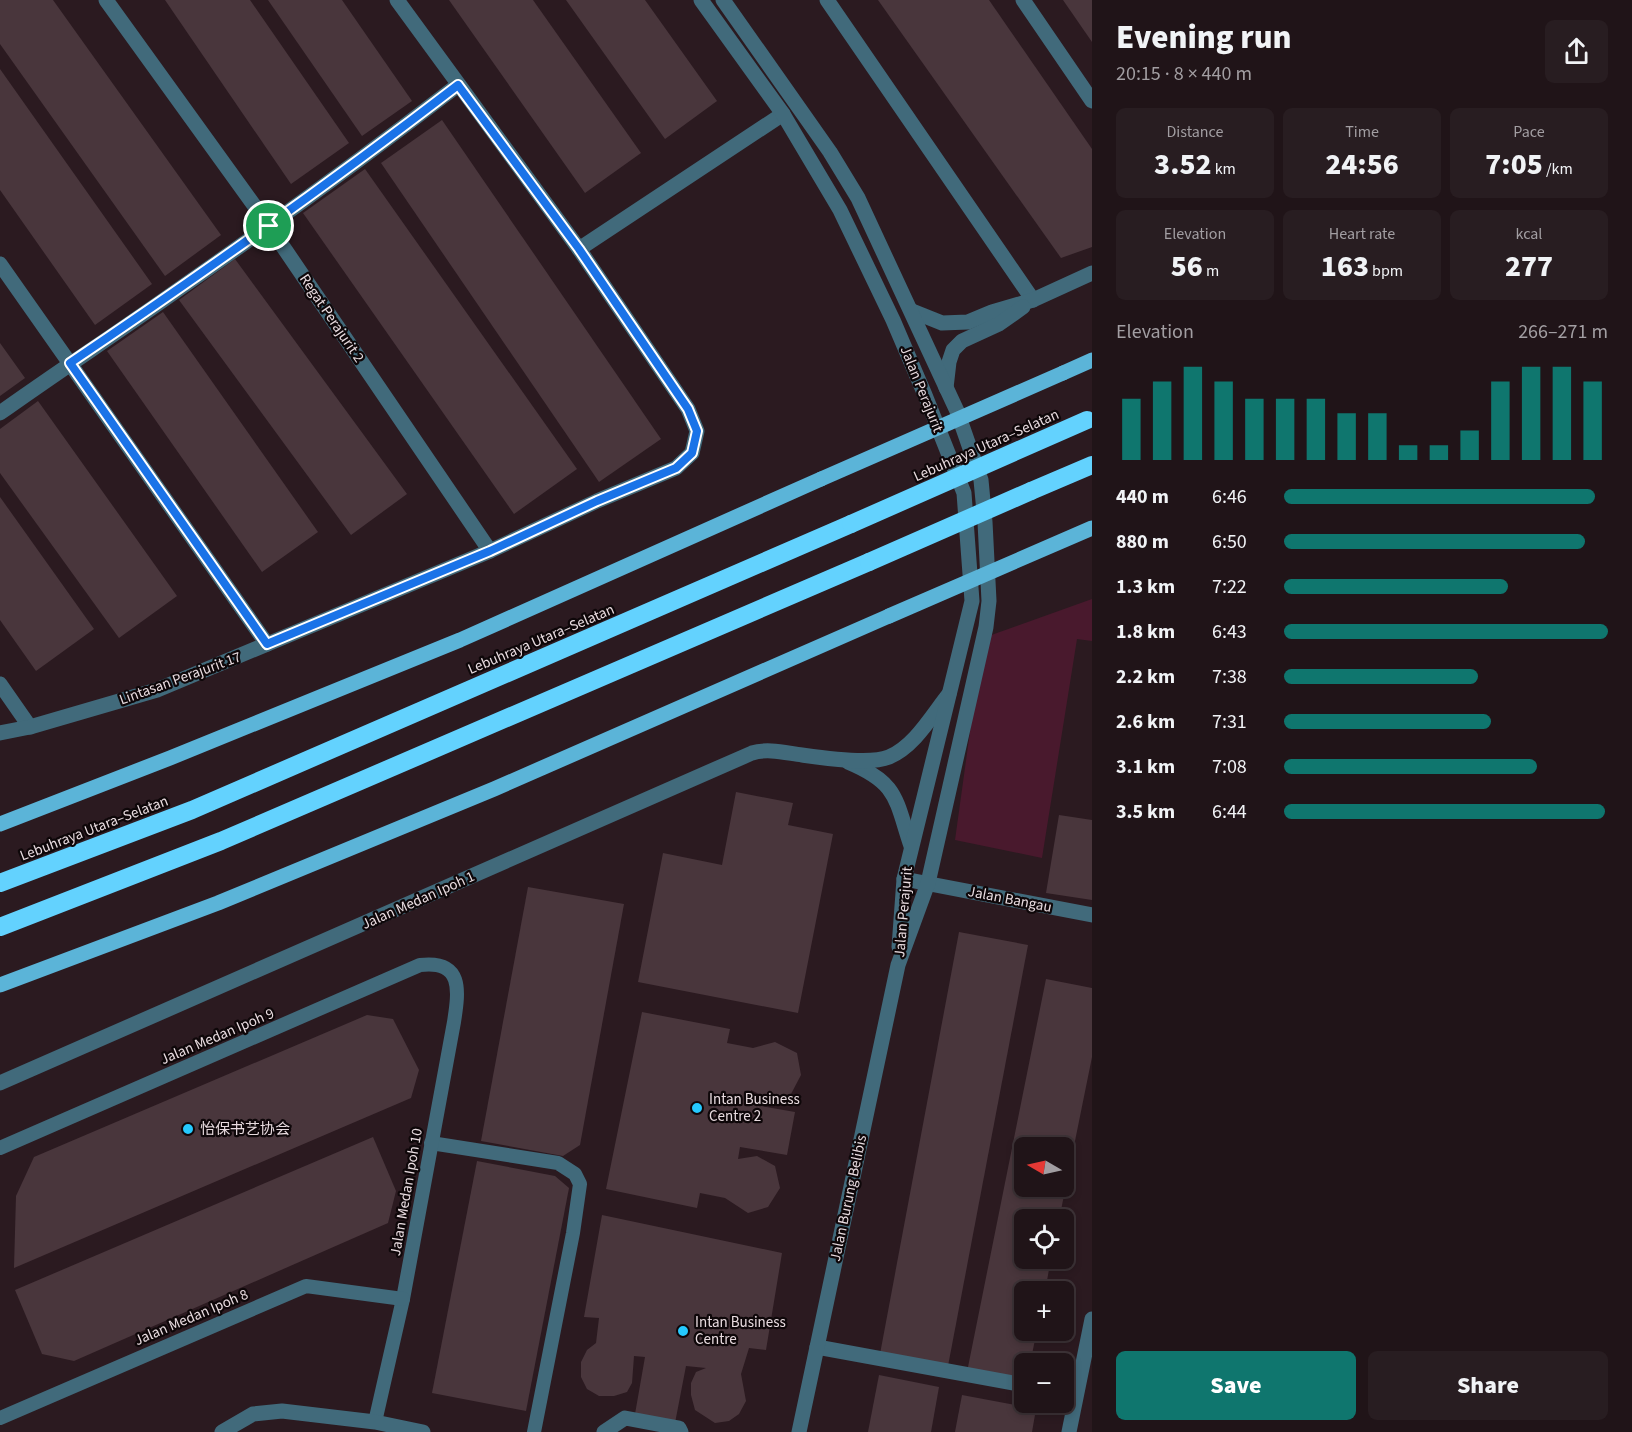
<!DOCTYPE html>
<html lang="en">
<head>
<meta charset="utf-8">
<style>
	body { margin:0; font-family:"Source Sans 3","Noto Sans SC",sans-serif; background:#281d21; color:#f1f3f6; height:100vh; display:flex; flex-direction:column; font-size:22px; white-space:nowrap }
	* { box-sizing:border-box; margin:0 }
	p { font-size:20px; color:#a29ea2 }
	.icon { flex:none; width:33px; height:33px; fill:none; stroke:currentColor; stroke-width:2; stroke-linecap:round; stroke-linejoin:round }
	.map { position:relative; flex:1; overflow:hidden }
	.sheet { display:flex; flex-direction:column; background:#201418; width:540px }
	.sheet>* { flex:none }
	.needle { width:39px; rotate:279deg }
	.fabs { position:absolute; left:1014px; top:1137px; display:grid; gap:12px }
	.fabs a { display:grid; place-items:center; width:60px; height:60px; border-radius:9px; background:#201418; box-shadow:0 3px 9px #0003,0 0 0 2px #3d3337; font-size:30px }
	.pin { position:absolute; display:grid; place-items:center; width:51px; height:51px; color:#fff; margin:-26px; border:3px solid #fff; border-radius:50%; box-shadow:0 2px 6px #0007 }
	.round { display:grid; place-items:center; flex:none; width:63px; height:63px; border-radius:9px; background:#281d21 }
	.summary { display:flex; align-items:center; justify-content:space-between; height:102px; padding:0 24px }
	h1 { font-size:33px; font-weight:800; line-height:45px }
	.metrics { display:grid; grid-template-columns:repeat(3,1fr); gap:9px; height:102px; padding:6px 24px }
	.metrics div { display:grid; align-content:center; border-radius:9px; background:#281d21; text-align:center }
	.metrics b { font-size:30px; font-weight:800 }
	.metrics small { font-size:16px; font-weight:400 }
	.metrics p { font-size:16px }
	.chart { height:168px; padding:12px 24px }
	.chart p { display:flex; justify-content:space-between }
	.chart svg { width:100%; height:108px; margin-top:6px; stroke:#0f766e; stroke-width:6 }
	.cta { display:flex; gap:12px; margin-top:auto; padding:12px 24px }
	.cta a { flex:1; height:69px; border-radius:9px; background:#0f766e; color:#fff; font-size:24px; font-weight:800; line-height:69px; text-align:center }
	.cta a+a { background:#281d21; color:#f1f3f6 }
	ul { padding:0 24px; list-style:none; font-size:20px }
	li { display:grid; grid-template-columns:96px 72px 1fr; align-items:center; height:45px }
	li i { height:15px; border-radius:8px; background:#0f766e }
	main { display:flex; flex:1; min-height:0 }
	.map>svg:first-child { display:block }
	.green { fill:#49192d }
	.building { fill:#49363c; fill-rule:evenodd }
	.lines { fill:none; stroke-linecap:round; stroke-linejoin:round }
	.service { stroke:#416a7b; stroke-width:14 }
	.minor { stroke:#416a7b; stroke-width:15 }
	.tertiary { stroke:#416a7b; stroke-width:15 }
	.primary { stroke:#5bb4d8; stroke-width:15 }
	.motorway { stroke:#63d2fe; stroke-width:18 }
	.primary-bridge { stroke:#5bb4d8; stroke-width:15 }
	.motorway-bridge { stroke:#63d2fe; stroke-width:18 }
	.route-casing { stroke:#fff; stroke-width:12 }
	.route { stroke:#1a73e8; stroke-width:8 }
	.poi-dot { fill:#25c9fe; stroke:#0e0709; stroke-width:2 }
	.labels { text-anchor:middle; stroke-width:4.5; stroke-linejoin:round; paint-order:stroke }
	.street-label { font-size:15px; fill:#e9dce0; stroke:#0e0709 }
	.poi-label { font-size:15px; fill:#e9dce0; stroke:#0e0709; text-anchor:start }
</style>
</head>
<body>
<main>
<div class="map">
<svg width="1092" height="1432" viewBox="0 0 1092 1432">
	<rect width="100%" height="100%" fill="#2b1a20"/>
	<!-- green -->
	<path class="green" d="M1092 599V641L1077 639 1042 858 955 840 983 638Z"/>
	<!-- building -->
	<g class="building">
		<path d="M0 0H53L221 235 165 276 0 44Z"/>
		<path d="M165 0H250L349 143 291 184Z"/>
		<path d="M268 0H342L412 101 362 136Z"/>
		<path d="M449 0H533L641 153 585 193Z"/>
		<path d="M566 0H645L717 101 665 139Z"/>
		<path d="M878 0H989L1092 149V247L1061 258Z"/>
		<path d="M1063 0H1092V42Z"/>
		<path d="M0 69 152 284 95 325 0 190Z"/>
		<path d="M442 120 661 439 599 482 381 163Z"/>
		<path d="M365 169 577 469 514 514 303 213Z"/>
		<path d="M235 259 407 494 351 535 179 300Z"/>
		<path d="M163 312 318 532 262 572 107 351Z"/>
		<path d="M0 343 25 378 0 396Z"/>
		<path d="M38 401 177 596 119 638 0 473V429Z"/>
		<path d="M0 497 94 629 36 671 0 620Z"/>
		<path d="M736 792 793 803 788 825 833 834 798 1013 638 982 663 853 722 865Z"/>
		<path d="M1059 815 1092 820V900L1046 893Z"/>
		<path d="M528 887 624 904 580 1145 563 1156 481 1141Z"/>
		<path d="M959 932 1028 945 948 1366 880 1354Z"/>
		<path d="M1046 979 1092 988V1057L1059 1220H1024V1258H1051L1045 1292H1024V1330H1037L1030 1364H1024V1384L967 1372ZM1024 1148H1064V1186H1024Z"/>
		<path d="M642 1012 730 1029 727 1043 753 1048 775 1042 797 1053 801 1075 791 1094 767 1098 751 1090 749 1104 795 1112 787 1155 740 1147 738 1159 757 1156 775 1166 780 1188 768 1207 748 1213 725 1198 700 1193 697 1208 606 1189Z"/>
		<path d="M367 1015 393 1019 419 1070 411 1098 14 1268 16 1196 34 1157Z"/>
		<path d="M373 1137 396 1191 388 1223 74 1361 42 1354 15 1290Z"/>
		<path d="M477 1161 555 1176 569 1188 526 1411 432 1393Z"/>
		<path d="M602 1215 782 1253 766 1350 749 1348 741 1374 746 1401 739 1414 729 1421 715 1423 695 1410 691 1395V1383L696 1372 706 1368 686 1366 675 1423 635 1414 645 1357 634 1356 632 1383 627 1392 614 1396H599L587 1389 581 1377V1362L587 1350 596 1343 599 1318 584 1317Z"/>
		<path d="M879 1375 939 1387 931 1432H868Z"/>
		<path d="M962 1395 1036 1409 1032 1432H955Z"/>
	</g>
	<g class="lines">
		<!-- service -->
		<g class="service">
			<path d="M431 1143 558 1163 575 1174 580 1184 573 1233 534 1432"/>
			<path d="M0 1148 420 965C463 960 459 990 454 1022L403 1299 375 1422"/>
			<path d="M0 1418 306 1286 403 1299"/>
		</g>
		<!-- minor -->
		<g class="minor">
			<path d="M106 0 269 226 490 551"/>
			<path d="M827 0 1033 300"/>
			<path d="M1023 0 1092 101"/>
			<path d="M579 249 783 114"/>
			<path d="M0 264 267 644"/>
			<path d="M912 311 942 323 968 322 992 312 1033 300 1092 273"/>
			<path d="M946 388 949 362 953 350 962 341 999 324 1023 307"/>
			<path d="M0 413C59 371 120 331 179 289 274 223 367 155 458 85"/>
			<path d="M0 684 30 727"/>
			<path d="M0 733 30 727 157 690 490 551 597 501 676 468 692 453 697 431 688 409 579 249 397 0"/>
			<path d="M848 762C898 783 895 798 911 846"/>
			<path d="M904 879 1092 915"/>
			<path d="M0 1083 752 753C768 748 786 753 802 755 823 758 870 765 889 757 915 746 932 715 949 694"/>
			<path d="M817 1347 1024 1385"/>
			<path d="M222 1432 253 1414 282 1411 375 1422 423 1432"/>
			<path d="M604 1432 625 1418 679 1428 681 1432"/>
			<path d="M1069 1432 1092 1319"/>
		</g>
		<!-- tertiary -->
		<g class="tertiary">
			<path d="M701 0 783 114 840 210 893 320 925 395 964 493 972 601 904 879 899 947"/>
			<path d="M723 0 830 152 858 198 957 411 981 480 985 522 989 601 986 627 928 883 898 965 799 1432"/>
		</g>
		<!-- primary -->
		<g class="primary">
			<path d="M1063 373 1092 360"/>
			<path d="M0 824 170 758 460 640 821 479"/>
			<path d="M0 985 218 903 494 789 889 616"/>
		</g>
		<!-- motorway -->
		<g class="motorway">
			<path d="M1031 491 1092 465"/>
			<path d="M0 883 192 810 851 524"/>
			<path d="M0 927 221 841 869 562"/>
		</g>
		<!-- primary-bridge -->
		<g class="primary-bridge">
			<path d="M821 479 1063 373"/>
			<path d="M889 616 1092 528"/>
		</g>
		<!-- motorway-bridge -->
		<g class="motorway-bridge">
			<path d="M851 524 1087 420"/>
			<path d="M869 562 1031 491"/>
		</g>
	</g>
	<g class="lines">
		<defs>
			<path id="route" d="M458 85 579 249 688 409 697 431 692 453 676 468 597 501 490 551 267 644 70 363C202 274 332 182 458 85Z"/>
		</defs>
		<!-- route casing -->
		<use href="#route" class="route-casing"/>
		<!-- route -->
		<use href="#route" class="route"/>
	</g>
	<!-- markers -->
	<g class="poi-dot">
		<circle cx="697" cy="1108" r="6"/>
		<circle cx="188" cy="1129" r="6"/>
		<circle cx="683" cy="1331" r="6"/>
	</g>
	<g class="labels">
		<!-- street labels -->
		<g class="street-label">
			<text transform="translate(332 318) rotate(56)" y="5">Regat Perajurit 2</text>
			<text transform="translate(922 389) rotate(68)" y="5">Jalan Perajurit</text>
			<text transform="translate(986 445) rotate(-24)" y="5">Lebuhraya Utara–Selatan</text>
			<text transform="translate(541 639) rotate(-23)" y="5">Lebuhraya Utara–Selatan</text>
			<text transform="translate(180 678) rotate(-20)" y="5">Lintasan Perajurit 17</text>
			<text transform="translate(94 828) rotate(-21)" y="5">Lebuhraya Utara–Selatan</text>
			<text transform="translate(1010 899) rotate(11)" y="5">Jalan Bangau</text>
			<text transform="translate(418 900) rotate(-24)" y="5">Jalan Medan Ipoh 1</text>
			<text transform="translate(903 912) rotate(-85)" y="5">Jalan Perajurit</text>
			<text transform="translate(217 1036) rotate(-23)" y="5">Jalan Medan Ipoh 9</text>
			<text transform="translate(406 1192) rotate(-80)" y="5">Jalan Medan Ipoh 10</text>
			<text transform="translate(848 1198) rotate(-78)" y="5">Jalan Burung Belibis</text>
			<text transform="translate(191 1317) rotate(-23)" y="5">Jalan Medan Ipoh 8</text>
		</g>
		<!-- poi labels -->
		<g class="poi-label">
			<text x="709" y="1104">Intan Business<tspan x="709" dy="17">Centre 2</tspan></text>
			<text x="200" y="1134">怡保书艺协会</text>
			<text x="695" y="1327">Intan Business<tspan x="695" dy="17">Centre</tspan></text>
		</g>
	</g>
</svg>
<div class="fabs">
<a><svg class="needle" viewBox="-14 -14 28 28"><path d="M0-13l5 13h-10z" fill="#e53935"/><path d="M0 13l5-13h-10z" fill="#a29ea2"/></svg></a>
<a><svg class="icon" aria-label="locate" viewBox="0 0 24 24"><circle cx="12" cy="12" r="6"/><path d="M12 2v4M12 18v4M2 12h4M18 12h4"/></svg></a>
<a>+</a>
<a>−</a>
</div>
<div class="pin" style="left:269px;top:226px;background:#1e9e55"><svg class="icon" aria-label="arrive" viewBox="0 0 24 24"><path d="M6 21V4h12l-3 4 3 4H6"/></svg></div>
</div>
<section class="sheet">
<div class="summary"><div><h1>Evening run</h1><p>20:15 · 8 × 440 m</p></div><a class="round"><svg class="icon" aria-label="share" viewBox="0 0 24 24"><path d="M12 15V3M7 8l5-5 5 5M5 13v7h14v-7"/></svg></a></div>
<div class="metrics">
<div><p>Distance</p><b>3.52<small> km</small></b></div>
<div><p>Time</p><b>24:56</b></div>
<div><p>Pace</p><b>7:05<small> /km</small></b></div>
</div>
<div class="metrics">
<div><p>Elevation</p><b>56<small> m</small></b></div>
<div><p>Heart rate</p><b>163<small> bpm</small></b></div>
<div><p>kcal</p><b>277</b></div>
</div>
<div class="chart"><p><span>Elevation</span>266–271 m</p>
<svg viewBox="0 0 160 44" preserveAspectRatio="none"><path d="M5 44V19M15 44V12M25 44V6M35 44V12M45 44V19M55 44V19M65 44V19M75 44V25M85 44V25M95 44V38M105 44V38M115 44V32M125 44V12M135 44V6M145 44V6M155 44V12"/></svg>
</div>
<ul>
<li><b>440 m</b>6:46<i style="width:96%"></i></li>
<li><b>880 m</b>6:50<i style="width:93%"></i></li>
<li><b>1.3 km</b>7:22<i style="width:69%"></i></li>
<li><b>1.8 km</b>6:43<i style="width:100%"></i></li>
<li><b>2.2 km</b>7:38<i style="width:60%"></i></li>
<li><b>2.6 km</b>7:31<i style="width:64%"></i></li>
<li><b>3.1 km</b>7:08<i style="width:78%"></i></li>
<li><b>3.5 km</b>6:44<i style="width:99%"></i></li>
</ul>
<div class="cta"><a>Save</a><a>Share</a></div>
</section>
</main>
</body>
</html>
